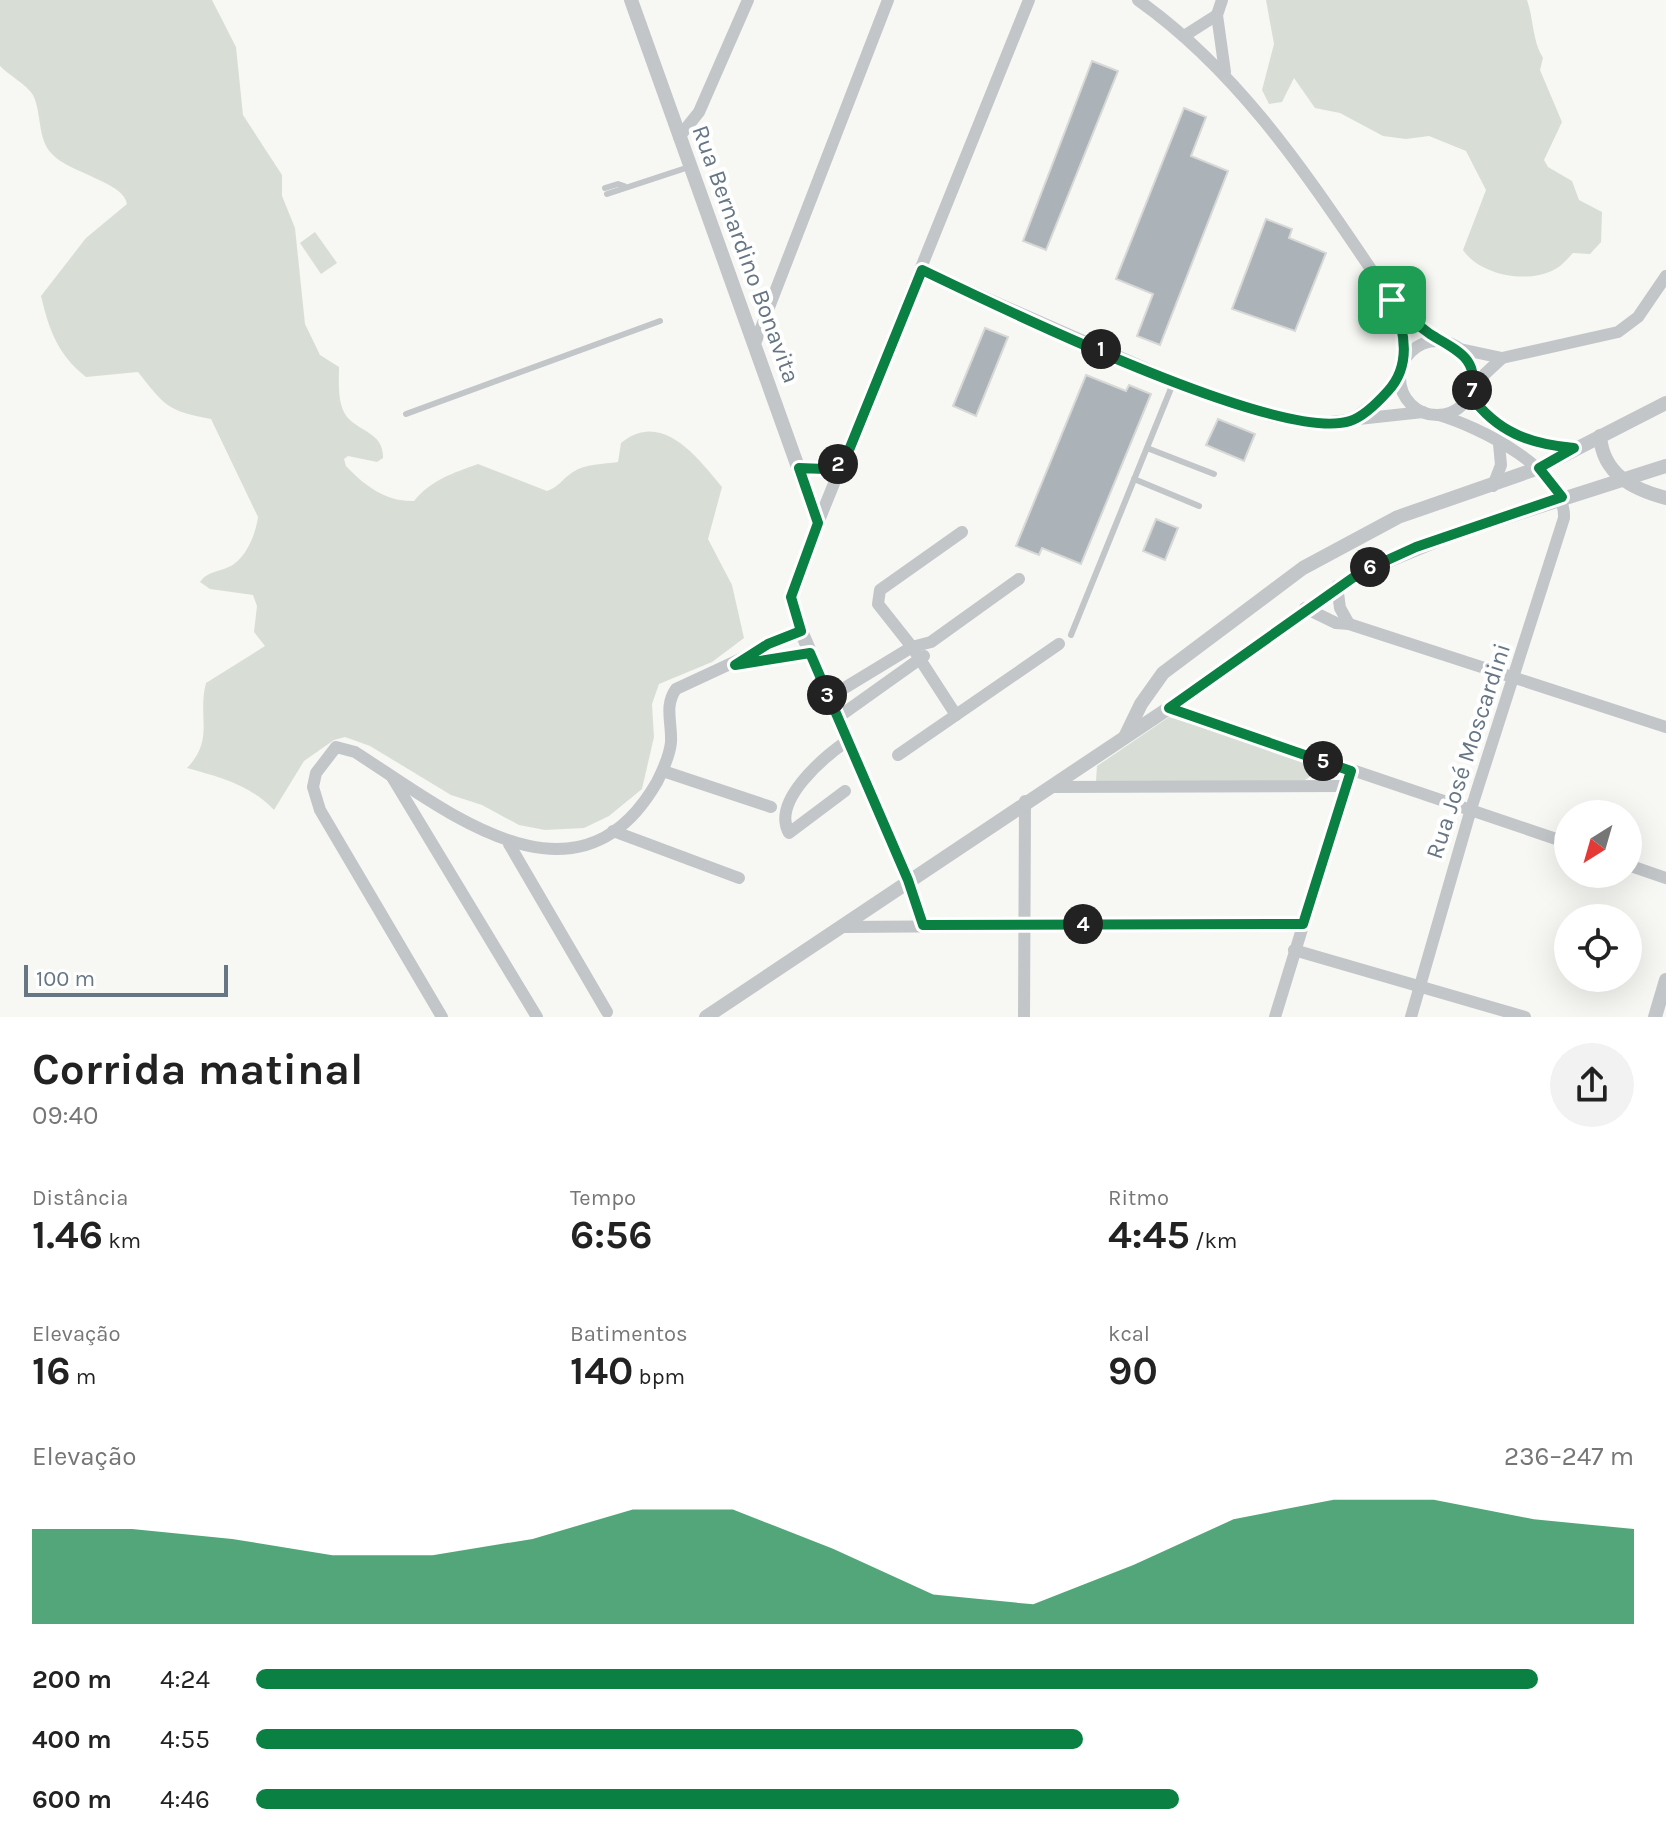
<!DOCTYPE html>
<html lang="pt">
<head>
<meta charset="utf-8">
<style>
	body { margin:0; font-family:Karla,sans-serif; background:#f2f2f2; color:#222; height:100vh; display:flex; flex-direction:column; font-size:30px; white-space:nowrap }
	* { box-sizing:border-box; margin:0 }
	p { font-size:26px; color:#767676 }
	.icon { flex:none; width:44px; height:44px; fill:none; stroke:currentColor; stroke-width:2; stroke-linecap:round; stroke-linejoin:round }
	.map { position:relative; height:1017px; overflow:hidden }
	.side { display:flex; flex-direction:column; background:#fff; flex:1 }
	.side>* { flex:none }
	.needle { width:52px; rotate:217deg }
	.controls { position:absolute; left:1554px; top:800px; display:grid; gap:16px }
	.controls a { display:grid; place-items:center; width:88px; height:88px; border-radius:50%; background:#fff; box-shadow:0 8px 32px #0002; font-size:40px }
	.scale { position:absolute; left:24px; bottom:20px; width:204px; box-sizing:border-box; padding-left:8px; border:4px solid #667685; border-top:0; font-size:22px; line-height:28px; white-space:nowrap; color:#667685; -webkit-text-stroke:6px #fff; paint-order:stroke }
	.pin { position:absolute; display:grid; place-items:center; width:68px; height:68px; color:#fff; margin:-34px; border-radius:16px; box-shadow:0 4px 12px #0006 }
	.km { position:absolute; width:40px; height:40px; margin:-20px; border-radius:50%; background:#222; color:#fff; font-size:22px; line-height:40px; text-align:center }
	.round { display:grid; place-items:center; flex:none; width:84px; height:84px; border-radius:42px; background:#f2f2f2 }
	.headline { display:flex; align-items:center; justify-content:space-between; height:136px; padding:0 32px }
	h1 { font-size:44px; font-weight:700; line-height:60px }
	.metrics { display:grid; grid-template-columns:repeat(3,1fr); gap:12px; height:136px; padding:8px 32px }
	.metrics div { display:grid; align-content:center }
	.metrics b { font-size:40px; font-weight:700 }
	.metrics small { font-size:22px; font-weight:400 }
	.metrics p { font-size:22px }
	.chart { height:224px; padding:16px 32px }
	.chart p { display:flex; justify-content:space-between }
	.chart svg { width:100%; height:144px; margin-top:8px; fill:#0b8043; opacity:.7 }
	ul { padding:0 32px; list-style:none; font-size:26px }
	li { display:grid; grid-template-columns:128px 96px 1fr; align-items:center; height:60px }
	li i { height:20px; border-radius:10px; background:#0b8043 }
	.map>svg:first-child { display:block }
	.green { fill:#d8ded5 }
	.building { fill:#abb3b9; stroke:#d8d8d6; stroke-width:2 }
	.lines { fill:none; stroke-linecap:round; stroke-linejoin:round }
	.service { stroke:#c2c6c9; stroke-width:6 }
	.minor { stroke:#c2c6c9; stroke-width:12 }
	.tertiary { stroke:#c2c6c9; stroke-width:14 }
	.route-casing { stroke:#fff; stroke-width:16 }
	.route { stroke:#0b8043; stroke-width:10 }
	.labels { text-anchor:middle; stroke-width:8; stroke-linejoin:round; paint-order:stroke }
	.street-label { font-size:24px; fill:#667685; stroke:#fff }
</style>
</head>
<body>
<div class="map">
<svg width="1666" height="1017" viewBox="0 0 1666 1017">
	<rect width="100%" height="100%" fill="#f7f7f4"/>
	<!-- green -->
	<g class="green">
		<path d="M0 0H212L236 47 243 115 282 175V196L295 228 305 324 320 355 339 367C339 382 337 404 347 417 360 432 384 433 383 458L377 462 348 456 344 459 346 466C365 486 386 502 414 501 431 480 453 473 478 464L547 491C559 487 562 479 573 472 585 464 604 464 618 462L621 443C662 409 698 458 722 487L708 539 732 585 744 638 712 662 659 684 652 704 654 737 642 789 609 816 584 828 545 830 519 825 482 805 451 795 370 746 345 737 334 740 304 761 274 810C251 785 219 777 187 768 215 739 197 717 206 683L265 646 254 632 257 606 253 595 210 589 200 582C208 570 223 572 234 564 248 554 256 532 258 517L211 419C167 411 165 406 138 372L86 377C58 355 49 330 41 296L86 238 127 204C124 182 69 173 52 154 37 139 42 113 33 95 27 85 9 75 0 66Z"/>
		<path d="M1266 0H1527C1534 20 1532 40 1543 58L1540 70 1562 122 1544 160 1548 167 1572 181 1579 200 1602 212 1601 242 1590 254 1573 253C1569 257 1564 263 1560 266 1533 286 1480 276 1463 250L1486 190 1466 151 1429 136 1406 139 1383 136 1340 113 1315 108 1294 78 1282 102 1269 104 1262 90 1274 44Z"/>
		<path d="M315 232 337 263 321 274 300 243Z"/>
		<path d="M1169 717 1310 762 1311 776 1305 780 1102 785 1096 781 1097 766Z"/>
	</g>
	<!-- building -->
	<g class="building">
		<path d="M1092 61 1118 71 1046 250 1023 241Z"/>
		<path d="M1184 108 1206 117 1191 156 1228 171 1160 345 1137 336 1153 294 1116 279Z"/>
		<path d="M1266 219 1292 229 1289 238 1326 253 1295 331 1232 309Z"/>
		<path d="M985 328 1008 337 976 416 953 406Z"/>
		<path d="M1086 375 1126 391 1129 385 1151 394 1081 564 1042 548 1039 555 1016 546Z"/>
		<path d="M1218 419 1255 434 1244 461 1206 445Z"/>
		<path d="M1156 519 1178 528 1165 560 1143 551Z"/>
	</g>
	<g class="lines">
		<!-- service -->
		<g class="service">
			<path d="M605 188 618 184 624 186"/>
			<path d="M607 194 689 167"/>
			<path d="M406 414 660 321"/>
			<path d="M1147 448 1214 474"/>
			<path d="M1134 479 1199 506"/>
			<path d="M1071 635 1174 381"/>
		</g>
		<!-- minor -->
		<g class="minor">
			<path d="M1138 0C1248 78 1317 191 1392 300L1415 323 1442 341"/>
			<path d="M1222 0 1217 15 1225 72"/>
			<path d="M1184 36 1217 15"/>
			<path d="M679 137 699 112 748 0"/>
			<path d="M922 270 1174 381 1271 416 1312 424 1423 412"/>
			<path d="M1395 307 1403 328 1405 358"/>
			<circle cx="1437" cy="378" r="37"/>
			<path d="M756 341 888 0"/>
			<path d="M1460 349 1502 358 1618 332 1638 317 1666 276"/>
			<path d="M1473 385 1502 358"/>
			<path d="M1470 395C1498 432 1529 444 1574 448"/>
			<path d="M1353 419 1374 404 1399 378"/>
			<path d="M1493 486 1501 465 1499 444"/>
			<path d="M818 523 1029 0"/>
			<path d="M1337 586 1340 608 1349 624"/>
			<path d="M1305 608 1336 623 1349 624 1666 727"/>
			<path d="M735 665 810 653"/>
			<path d="M828 698 912 647 931 642 1019 579"/>
			<path d="M1169 708 1568 843"/>
			<path d="M956 715 912 647 878 604 880 590 962 532"/>
			<path d="M837 718 924 656"/>
			<path d="M898 755 1059 644"/>
			<path d="M663 771 771 807"/>
			<path d="M392 777 537 1017"/>
			<path d="M1051 787 1345 786"/>
			<path d="M845 791 789 833C771 801 824 757 847 741"/>
			<path d="M613 831 739 878"/>
			<path d="M509 844 607 1012"/>
			<path d="M1628 865 1666 878"/>
			<path d="M908 880 923 925"/>
			<path d="M844 927 1303 924"/>
			<path d="M1294 950 1525 1017"/>
			<path d="M442 1017 320 810 313 787 316 773 336 747 355 752C446 810 577 921 657 782 663 770 670 755 671 742 672 722 664 706 676 689L801 631"/>
			<path d="M1024 1017 1025 801"/>
			<path d="M1275 1017 1348 779"/>
			<path d="M1411 1017 1471 809 1564 518C1566 469 1479 427 1439 415"/>
		</g>
		<!-- tertiary -->
		<g class="tertiary">
			<path d="M631 0 818 523 791 597 801 631 908 880"/>
			<path d="M1600 436C1603 474 1632 489 1666 498"/>
			<path d="M799 468 825 469 847 455"/>
			<path d="M1126 735 1141 704 1163 673 1303 568 1398 517 1539 468 1666 403"/>
			<path d="M706 1017 1169 708 1361 572 1453 534 1666 466"/>
			<path d="M1655 1017 1666 980"/>
		</g>
	</g>
	<g class="lines">
		<defs>
			<path id="route" d="M922 270C997 306 1279 444 1350 421 1363 417 1379 401 1388 391 1412 365 1405 330 1392 300 1404 313 1416 324 1430 334 1455 350 1482 358 1470 395 1497 432 1529 444 1574 448L1539 468 1562 497 1416 547 1361 572 1169 708 1351 771 1303 924 923 925 908 880 810 653 735 665 768 644 801 631 791 597 818 523 799 468 825 469 847 455Z"/>
		</defs>
		<!-- route casing -->
		<use href="#route" class="route-casing"/>
		<!-- route -->
		<use href="#route" class="route"/>
	</g>
	<g class="labels">
		<!-- street labels -->
		<g class="street-label">
			<text transform="translate(746 254) rotate(70)" y="8">Rua Bernardino Bonavita</text>
			<text transform="translate(1468 751) rotate(-72)" y="8">Rua José Moscardini</text>
		</g>
	</g>
</svg>
<div class="controls">
<a><svg class="needle" viewBox="-14 -14 28 28"><path d="M0-13l5 13h-10z" fill="#e53935"/><path d="M0 13l5-13h-10z" fill="#767676"/></svg></a>
<a><svg class="icon" aria-label="locate" viewBox="0 0 24 24"><circle cx="12" cy="12" r="6"/><path d="M12 2v4M12 18v4M2 12h4M18 12h4"/></svg></a>
</div>
<div class="scale">100 m</div>
<div class="pin" style="left:1392px;top:300px;background:#1e9e55"><svg class="icon" aria-label="arrive" viewBox="0 0 24 24"><path d="M6 21V4h12l-3 4 3 4H6"/></svg></div>
<b class="km" style="left:1101px;top:349px">1</b>
<b class="km" style="left:838px;top:464px">2</b>
<b class="km" style="left:827px;top:695px">3</b>
<b class="km" style="left:1083px;top:924px">4</b>
<b class="km" style="left:1323px;top:761px">5</b>
<b class="km" style="left:1370px;top:567px">6</b>
<b class="km" style="left:1472px;top:390px">7</b>
</div>
<section class="side">
<div class="headline"><div><h1>Corrida matinal</h1><p>09:40</p></div><a class="round"><svg class="icon" aria-label="share" viewBox="0 0 24 24"><path d="M12 15V3M7 8l5-5 5 5M5 13v7h14v-7"/></svg></a></div>
<div class="metrics">
<div><p>Distância</p><b>1.46<small> km</small></b></div>
<div><p>Tempo</p><b>6:56</b></div>
<div><p>Ritmo</p><b>4:45<small> /km</small></b></div>
</div>
<div class="metrics">
<div><p>Elevação</p><b>16<small> m</small></b></div>
<div><p>Batimentos</p><b>140<small> bpm</small></b></div>
<div><p>kcal</p><b>90</b></div>
</div>
<div class="chart"><p><span>Elevação</span>236–247 m</p>
<svg viewBox="0 0 160 44" preserveAspectRatio="none"><path d="M0 44V15L10 15L20 18L30 23L40 23L50 18L60 9L70 9L80 21L90 35L100 38L110 26L120 12L130 6L140 6L150 12L160 15V44z"/></svg>
</div>
<ul>
<li><b>200 m</b>4:24<i style="width:93%"></i></li>
<li><b>400 m</b>4:55<i style="width:60%"></i></li>
<li><b>600 m</b>4:46<i style="width:67%"></i></li>
</ul>
</section>
</body>
</html>
